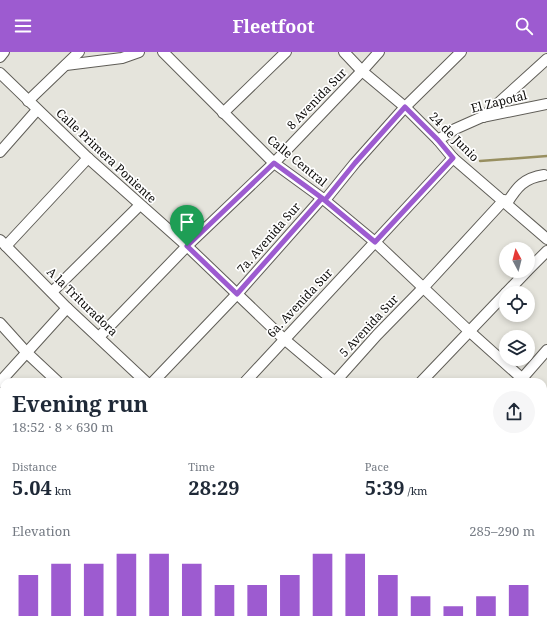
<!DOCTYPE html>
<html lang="en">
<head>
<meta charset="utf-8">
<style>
	body { margin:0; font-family:"Noto Serif",serif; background:#f6f6f7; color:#1f2937; height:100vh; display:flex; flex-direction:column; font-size:15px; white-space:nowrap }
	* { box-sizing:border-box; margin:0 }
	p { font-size:13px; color:#747a83 }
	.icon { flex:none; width:22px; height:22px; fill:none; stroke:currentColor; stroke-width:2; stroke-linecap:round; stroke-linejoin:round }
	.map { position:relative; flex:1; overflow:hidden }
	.panel { position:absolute; left:0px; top:326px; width:547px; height:256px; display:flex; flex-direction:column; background:#fff; border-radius:12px 12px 0 0; box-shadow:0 2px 6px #0003 }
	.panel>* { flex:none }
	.needle { width:26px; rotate:353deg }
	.tools { position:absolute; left:499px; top:190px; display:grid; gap:8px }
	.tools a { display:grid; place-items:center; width:36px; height:36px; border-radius:50%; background:#fff; box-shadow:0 2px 6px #0003; font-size:20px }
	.pin { position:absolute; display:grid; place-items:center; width:34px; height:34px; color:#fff; margin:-41px -17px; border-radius:50% 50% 50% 0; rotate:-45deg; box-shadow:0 0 4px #0007 }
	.pin .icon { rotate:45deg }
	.round { display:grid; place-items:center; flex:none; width:42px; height:42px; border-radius:21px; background:#f6f6f7 }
	.head { display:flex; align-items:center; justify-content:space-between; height:68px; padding:0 12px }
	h1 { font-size:22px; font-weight:700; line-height:30px }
	.metrics { display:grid; grid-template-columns:repeat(3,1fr); gap:6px; height:68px; padding:4px 12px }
	.metrics div { display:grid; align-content:center }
	.metrics b { font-size:20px; font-weight:700 }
	.metrics small { font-size:11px; font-weight:400 }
	.metrics p { font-size:11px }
	.chart { height:112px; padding:8px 12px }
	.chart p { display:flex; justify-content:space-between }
	.chart svg { width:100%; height:72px; margin-top:4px; stroke:#9d5bd0; stroke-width:6 }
	header { display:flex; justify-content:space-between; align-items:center; height:52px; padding:0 12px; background:#9d5bd0; color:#fff; font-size:18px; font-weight:700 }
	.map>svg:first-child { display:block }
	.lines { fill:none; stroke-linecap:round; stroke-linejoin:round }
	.stream { stroke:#988f60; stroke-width:2.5 }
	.minor-casing { stroke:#5f5d57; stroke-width:12 }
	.minor { stroke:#fff; stroke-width:10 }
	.route-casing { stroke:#fff; stroke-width:8 }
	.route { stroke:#9d5bd0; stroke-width:5 }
	.labels { text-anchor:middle; stroke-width:3.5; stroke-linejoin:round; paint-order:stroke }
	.street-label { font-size:12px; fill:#0c0b09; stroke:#fff }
</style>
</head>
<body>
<header><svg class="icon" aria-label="menu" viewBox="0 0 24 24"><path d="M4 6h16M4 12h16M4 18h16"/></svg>Fleetfoot<svg class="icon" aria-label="search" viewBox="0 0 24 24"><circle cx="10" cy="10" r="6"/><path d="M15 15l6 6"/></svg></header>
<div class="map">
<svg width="547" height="582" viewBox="0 0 547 582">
	<rect width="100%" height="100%" fill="#e5e4dc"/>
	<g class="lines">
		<!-- stream -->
		<g class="stream">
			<path d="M480 109 547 104"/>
			<path d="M543 380H547"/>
		</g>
		<defs>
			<g id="minor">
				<path d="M163 0 274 111 322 146 375 190 469 279 526 330"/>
				<path d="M344 0 362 19 405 55 438 88 453 106 547 187"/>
				<path d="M0 5 4 0"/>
				<path d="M66 13 122 6 139 0"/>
				<path d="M0 21 88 106 187 194 284 287 335 330"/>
				<path d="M28 49 79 0"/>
				<path d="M223 61 286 0"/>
				<path d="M483 65 547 7"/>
				<path d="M438 88 455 77 482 65 547 52"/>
				<path d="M0 100 37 58"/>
				<path d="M325 148 355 111 405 55 461 0"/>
				<path d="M507 151C517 135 524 126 544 123"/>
				<path d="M0 188 67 256 146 330"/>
				<path d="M6 194 88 106"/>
				<path d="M528 218 547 199"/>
				<path d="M52 240 140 153"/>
				<path d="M506 241 527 219"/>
				<path d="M0 271 27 301 58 330"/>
				<path d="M99 285 187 194 274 111 362 19 379 0"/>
				<path d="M0 330 67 256"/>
				<path d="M153 330 237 242 322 146"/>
				<path d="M245 330 453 106"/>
				<path d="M335 330 377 283 423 236 504 148"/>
				<path d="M421 330 506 241"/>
				<path d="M519 330 547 298"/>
				<path d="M543 346 547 349"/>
				<path d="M0 354 4 359"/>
				<path d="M0 438 4 442"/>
				<path d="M543 450 547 445"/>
				<path d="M0 524 4 528"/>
				<path d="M543 534 547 530"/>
				<path d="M56 578 60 582"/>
				<path d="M147 578 151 582"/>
				<path d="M230 578 234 582"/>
				<path d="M410 578 415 582"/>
				<path d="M128 582 131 578"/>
				<path d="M496 582 500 578"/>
			</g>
		</defs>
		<!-- minor casing -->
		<use href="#minor" class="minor-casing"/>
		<!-- minor -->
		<use href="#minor" class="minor"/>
	</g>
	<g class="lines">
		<defs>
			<path id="route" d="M187 194 237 242 322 146 325 148 355 111 405 55 438 88 453 106 375 190 322 146 274 111 187 194"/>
		</defs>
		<!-- route casing -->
		<use href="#route" class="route-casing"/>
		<!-- route -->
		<use href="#route" class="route"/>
	</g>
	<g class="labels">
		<!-- street labels -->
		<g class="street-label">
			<text transform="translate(317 47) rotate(-46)" y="4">8 Avenida Sur</text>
			<text transform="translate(499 50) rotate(-14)" y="4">El Zapotal</text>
			<text transform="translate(454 85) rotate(45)" y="4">24 de Junio</text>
			<text transform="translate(106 104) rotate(43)" y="4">Calle Primera Poniente</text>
			<text transform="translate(297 109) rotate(39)" y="4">Calle Central</text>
			<text transform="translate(269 186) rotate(-49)" y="4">7a. Avenida Sur</text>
			<text transform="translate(82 250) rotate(44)" y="4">A la Trituradora</text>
			<text transform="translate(300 251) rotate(-47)" y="4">6a. Avenida Sur</text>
			<text transform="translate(369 274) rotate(-47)" y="4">5 Avenida Sur</text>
		</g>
	</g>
</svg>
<div class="tools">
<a><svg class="needle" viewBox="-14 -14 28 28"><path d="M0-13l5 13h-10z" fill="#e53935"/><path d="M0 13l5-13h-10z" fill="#747a83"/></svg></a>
<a><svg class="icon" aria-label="locate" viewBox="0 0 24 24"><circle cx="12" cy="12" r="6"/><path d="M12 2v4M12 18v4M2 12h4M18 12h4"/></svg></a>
<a><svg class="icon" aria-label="layers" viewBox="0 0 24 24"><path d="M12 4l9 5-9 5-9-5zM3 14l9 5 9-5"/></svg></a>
</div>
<div class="pin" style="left:187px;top:194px;background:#1e9e55"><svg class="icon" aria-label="arrive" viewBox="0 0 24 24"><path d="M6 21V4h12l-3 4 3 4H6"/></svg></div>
<section class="panel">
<div class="head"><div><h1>Evening run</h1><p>18:52 · 8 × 630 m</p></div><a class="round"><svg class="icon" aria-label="share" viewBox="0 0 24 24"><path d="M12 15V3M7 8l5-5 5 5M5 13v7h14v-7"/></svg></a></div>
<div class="metrics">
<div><p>Distance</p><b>5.04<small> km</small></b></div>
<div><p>Time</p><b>28:29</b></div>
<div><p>Pace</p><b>5:39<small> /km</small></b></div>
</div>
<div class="chart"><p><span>Elevation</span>285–290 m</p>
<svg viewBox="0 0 160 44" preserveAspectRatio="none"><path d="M5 44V19M15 44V12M25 44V12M35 44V6M45 44V6M55 44V12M65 44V25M75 44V25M85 44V19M95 44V6M105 44V6M115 44V19M125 44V32M135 44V38M145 44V32M155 44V25"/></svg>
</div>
</section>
</div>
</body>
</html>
